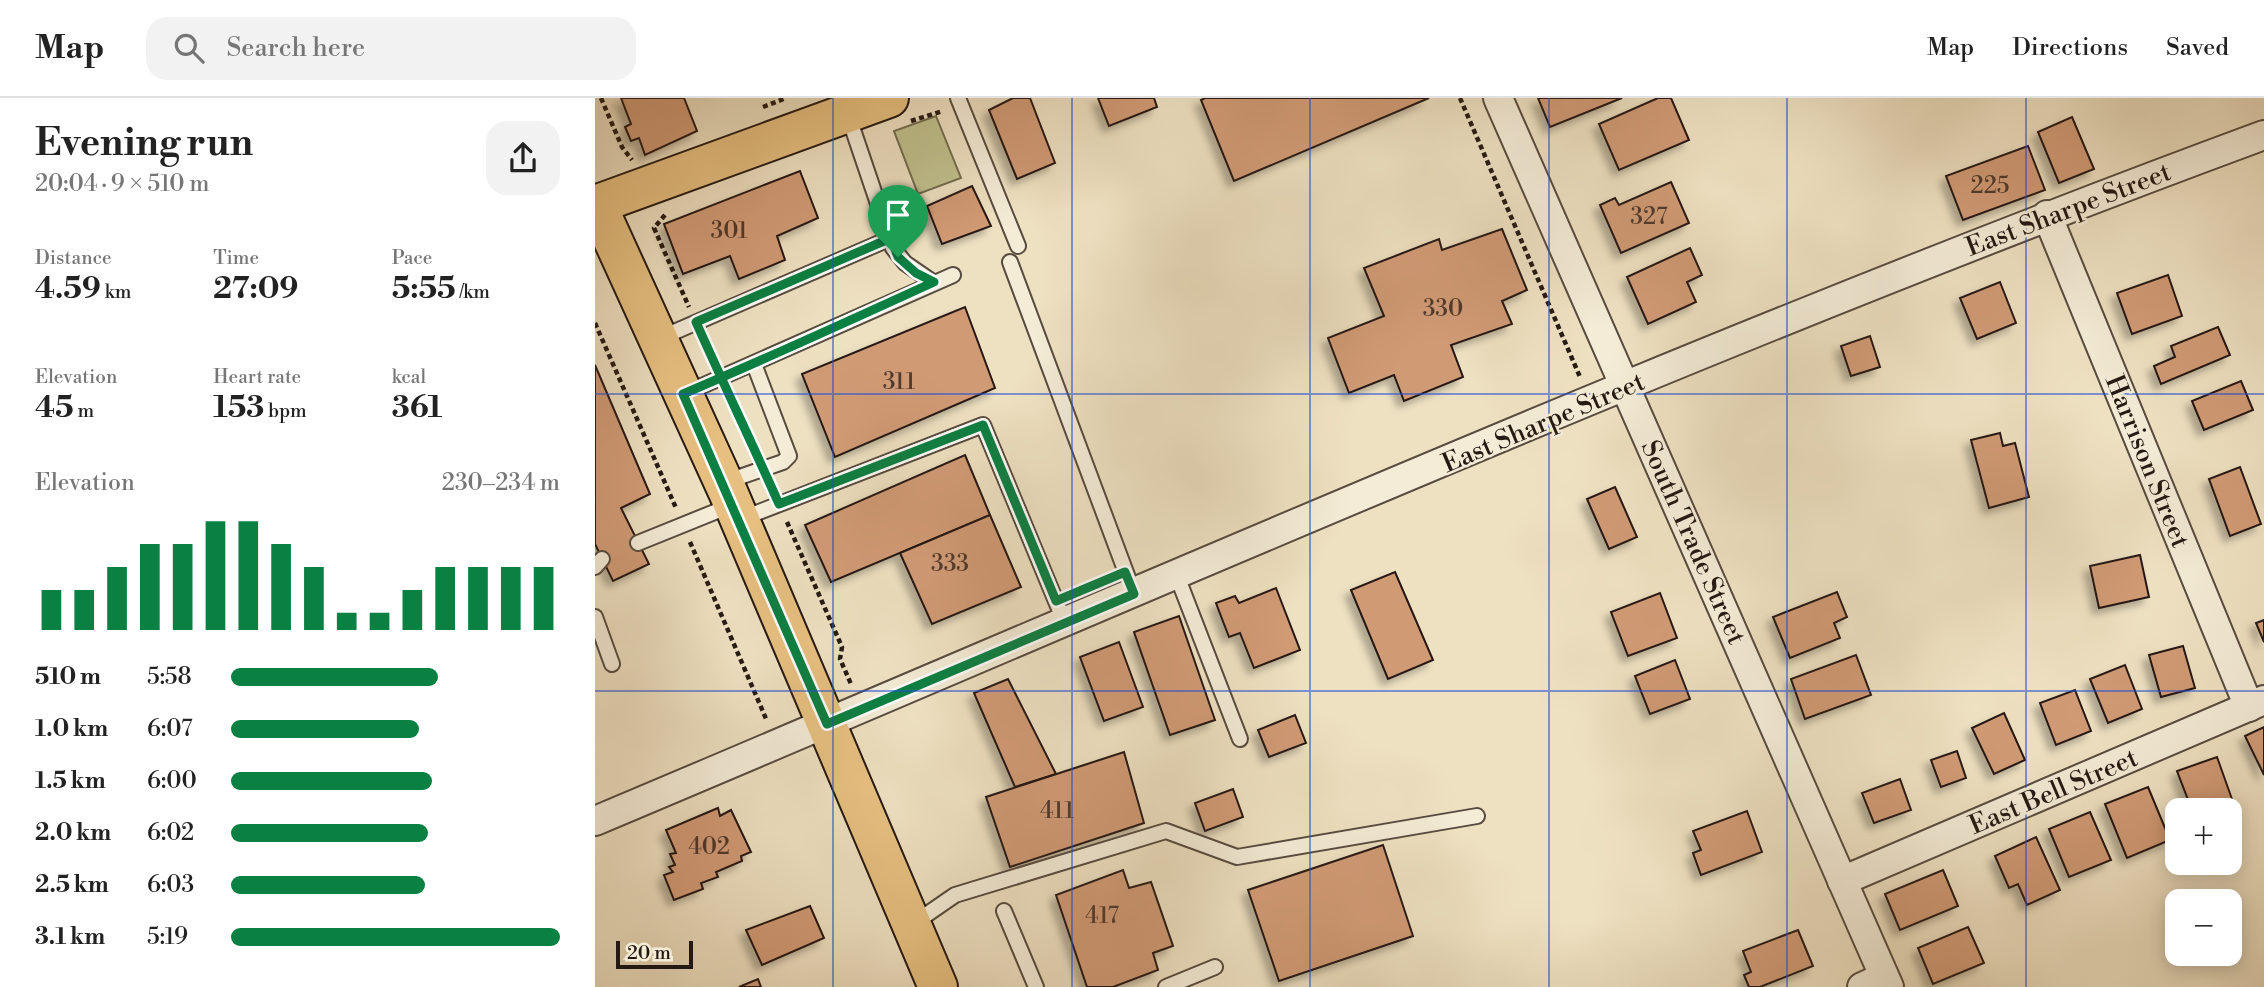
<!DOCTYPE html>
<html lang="en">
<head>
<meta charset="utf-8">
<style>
	body { margin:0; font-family:"Libre Bodoni",serif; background:#f2f2f2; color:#222; height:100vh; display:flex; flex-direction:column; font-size:26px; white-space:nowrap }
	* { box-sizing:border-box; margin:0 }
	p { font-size:23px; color:#767676 }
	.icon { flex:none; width:38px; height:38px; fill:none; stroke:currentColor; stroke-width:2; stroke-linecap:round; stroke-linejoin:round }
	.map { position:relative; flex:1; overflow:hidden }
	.side { display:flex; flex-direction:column; background:#fff; width:595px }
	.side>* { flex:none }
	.tools { position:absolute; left:1570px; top:700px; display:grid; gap:14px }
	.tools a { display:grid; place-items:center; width:77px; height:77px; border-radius:14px; background:#fff; box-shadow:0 4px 18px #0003; font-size:35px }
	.scale { position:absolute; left:21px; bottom:18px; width:77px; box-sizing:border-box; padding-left:7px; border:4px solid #251913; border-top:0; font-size:19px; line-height:24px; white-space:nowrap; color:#251913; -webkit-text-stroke:5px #f4ecd7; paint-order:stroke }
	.pin { position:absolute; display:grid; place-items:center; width:60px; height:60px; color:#fff; margin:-72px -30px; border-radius:50% 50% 50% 0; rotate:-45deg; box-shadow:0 0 7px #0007 }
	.pin .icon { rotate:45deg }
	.round { display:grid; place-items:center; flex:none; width:74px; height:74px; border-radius:21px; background:#f2f2f2 }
	.headline { display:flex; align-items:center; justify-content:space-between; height:119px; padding:0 35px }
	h1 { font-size:38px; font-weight:700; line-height:52px }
	.stats { display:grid; grid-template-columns:repeat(3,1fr); gap:10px; height:119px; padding:7px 35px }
	.stats div { display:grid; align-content:center }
	.stats b { font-size:30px; font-weight:700 }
	.stats small { font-size:19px; font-weight:400 }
	.stats p { font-size:19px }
	.chart { height:196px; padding:14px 35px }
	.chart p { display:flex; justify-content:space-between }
	.chart svg { width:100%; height:126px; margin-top:7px; stroke:#0b8043; stroke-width:6 }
	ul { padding:0 35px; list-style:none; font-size:23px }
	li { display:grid; grid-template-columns:112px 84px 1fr; align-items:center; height:52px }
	li i { height:18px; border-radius:9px; background:#0b8043 }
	header { display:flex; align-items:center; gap:42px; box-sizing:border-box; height:98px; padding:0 35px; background:#fff; border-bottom:2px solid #e0e0e0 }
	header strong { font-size:33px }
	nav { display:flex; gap:38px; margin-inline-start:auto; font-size:24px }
	.search { width:490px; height:63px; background:#f2f2f2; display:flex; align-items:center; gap:18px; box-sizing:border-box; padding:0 24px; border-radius:21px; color:#767676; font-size:26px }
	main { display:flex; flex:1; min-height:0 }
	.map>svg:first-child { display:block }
	.green { fill:#c0c18e; stroke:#726d50; stroke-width:2 }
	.building { fill:#d09a75; stroke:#251913; stroke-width:2; filter:url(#shadow) }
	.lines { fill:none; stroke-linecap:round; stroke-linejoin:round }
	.lane-casing { stroke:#574b3f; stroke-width:18 }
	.street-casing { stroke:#574b3f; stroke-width:32 }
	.primary-casing { stroke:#251913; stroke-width:42 }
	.path { stroke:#251913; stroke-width:4.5; stroke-dasharray:5 3.5; stroke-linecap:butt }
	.lane { stroke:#f4ecd7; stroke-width:14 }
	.street { stroke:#f4ecd7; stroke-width:28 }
	.primary { stroke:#e7c081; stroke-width:38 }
	.route-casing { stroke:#fff; stroke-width:14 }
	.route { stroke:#0b8043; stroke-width:9 }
	.grid { fill:none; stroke:#1d4ed8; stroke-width:2; stroke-opacity:0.55 }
	.labels { text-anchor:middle; stroke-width:5; stroke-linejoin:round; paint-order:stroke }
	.number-label { font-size:23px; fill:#50392c }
	.street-label { font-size:26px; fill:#251913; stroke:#f4ecd7 }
</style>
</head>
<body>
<header>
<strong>Map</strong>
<div class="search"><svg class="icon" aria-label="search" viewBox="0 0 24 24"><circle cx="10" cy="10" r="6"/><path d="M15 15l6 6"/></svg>Search here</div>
<nav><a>Map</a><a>Directions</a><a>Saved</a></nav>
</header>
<main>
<section class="side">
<div class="headline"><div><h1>Evening run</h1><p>20:04 · 9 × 510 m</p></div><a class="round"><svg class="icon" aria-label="share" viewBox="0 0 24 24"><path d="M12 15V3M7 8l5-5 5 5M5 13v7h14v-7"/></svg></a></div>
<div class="stats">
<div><p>Distance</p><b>4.59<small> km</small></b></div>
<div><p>Time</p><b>27:09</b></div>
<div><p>Pace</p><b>5:55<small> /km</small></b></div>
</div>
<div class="stats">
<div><p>Elevation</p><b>45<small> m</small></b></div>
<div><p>Heart rate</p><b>153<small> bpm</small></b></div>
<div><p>kcal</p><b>361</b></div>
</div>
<div class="chart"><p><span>Elevation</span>230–234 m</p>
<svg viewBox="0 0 160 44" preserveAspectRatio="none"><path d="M5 44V30M15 44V30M25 44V22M35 44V14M45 44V14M55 44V6M65 44V6M75 44V14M85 44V22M95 44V38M105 44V38M115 44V30M125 44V22M135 44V22M145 44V22M155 44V22"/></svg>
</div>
<ul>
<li><b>510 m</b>5:58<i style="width:63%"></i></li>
<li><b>1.0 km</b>6:07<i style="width:57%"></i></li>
<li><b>1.5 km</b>6:00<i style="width:61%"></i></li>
<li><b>2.0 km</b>6:02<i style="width:60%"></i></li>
<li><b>2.5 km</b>6:03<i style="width:59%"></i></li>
<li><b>3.1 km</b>5:19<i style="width:100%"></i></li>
</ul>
</section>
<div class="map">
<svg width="1669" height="889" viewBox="0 0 1669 889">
	<defs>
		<filter id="shadow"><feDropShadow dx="-6" dy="6" stdDeviation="3.5" flood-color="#0004"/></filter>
	</defs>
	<rect width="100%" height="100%" fill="#eee1c2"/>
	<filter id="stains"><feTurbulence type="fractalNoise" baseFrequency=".00286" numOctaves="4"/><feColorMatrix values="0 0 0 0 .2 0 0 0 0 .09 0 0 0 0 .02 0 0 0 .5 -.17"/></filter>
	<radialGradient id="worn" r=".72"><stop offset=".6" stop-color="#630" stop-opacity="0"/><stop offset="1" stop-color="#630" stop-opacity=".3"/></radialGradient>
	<!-- green -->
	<path class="green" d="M341 18 366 80 323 96 299 33Z"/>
	<!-- building -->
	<g class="building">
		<path d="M26 0H89L102 33 50 57 44 40 36 43 30 29 36 26Z"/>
		<path d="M418 0H435L460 65 422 81 394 12Z"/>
		<path d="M503 0H559L562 9 514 28Z"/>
		<path d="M610 0H834L639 83 606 2Z"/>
		<path d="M943 0H1027L955 29Z"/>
		<path d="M1063 0H1076L1094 42 1024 72 1004 26Z"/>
		<path d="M1477 19 1499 71 1464 85 1443 34Z"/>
		<path d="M1433 48 1450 92 1368 122 1351 78Z"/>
		<path d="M205 73 223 120 182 138 190 162 144 181 135 158 88 176 69 126Z"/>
		<path d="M1076 84 1094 125 1026 155 1005 107 1020 100 1024 107Z"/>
		<path d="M377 88 396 128 347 146 332 108Z"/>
		<path d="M907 131 932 192 907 203 917 226 856 247 868 279 809 303 799 277 754 295 733 240 789 218 769 170 844 141 847 152Z"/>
		<path d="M1095 150 1107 177 1092 184 1101 204 1053 226 1032 179Z"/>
		<path d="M1573 177 1587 218 1537 236 1522 195Z"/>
		<path d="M1405 184 1421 225 1382 241 1365 200Z"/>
		<path d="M370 209 400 290 240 359 207 276Z"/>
		<path d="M1623 229 1635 257 1566 286 1559 268 1580 259 1576 248Z"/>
		<path d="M1275 238 1285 269 1256 278 1246 248Z"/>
		<path d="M0 267 55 396 26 410 54 466 18 483 0 446Z"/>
		<path d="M1646 283 1658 312 1609 332 1597 303Z"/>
		<path d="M1405 335 1408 348 1420 345 1434 399 1394 410 1376 342Z"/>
		<path d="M370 357 395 417 236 484 210 427Z"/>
		<path d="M1645 369 1666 426 1635 438 1614 381Z"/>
		<path d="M1020 389 1042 439 1014 451 992 401Z"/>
		<path d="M395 417 426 489 337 526 305 455Z"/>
		<path d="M1545 457 1554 499 1504 510 1495 468Z"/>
		<path d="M800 474 838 562 793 581 756 492Z"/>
		<path d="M681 490 705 552 659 570 645 535 634 539 621 505 640 498 644 505Z"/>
		<path d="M1242 494 1252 519 1239 525 1245 540 1195 560 1178 519Z"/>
		<path d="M1065 495 1082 540 1033 558 1016 514Z"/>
		<path d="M584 518 620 622 575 637 539 534Z"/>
		<path d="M1669 522V544L1661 525Z"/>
		<path d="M524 544 548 609 509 623 485 559Z"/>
		<path d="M1588 548 1600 590 1566 599 1554 557Z"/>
		<path d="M1261 557 1276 597 1210 621 1196 581Z"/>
		<path d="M1080 562 1095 601 1055 616 1040 578Z"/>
		<path d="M1530 567 1547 611 1513 625 1495 581Z"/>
		<path d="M413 581 461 676 420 689 379 595Z"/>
		<path d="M1480 592 1496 633 1461 647 1445 605Z"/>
		<path d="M1409 615 1430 662 1399 676 1377 630Z"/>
		<path d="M700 617 711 645 674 659 663 632Z"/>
		<path d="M1669 629V677L1650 638Z"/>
		<path d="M1362 653 1371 680 1346 689 1336 662Z"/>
		<path d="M529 654 549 725 415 769 391 699Z"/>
		<path d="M1622 659 1643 718 1634 721V712H1597L1582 673Z"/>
		<path d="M1305 681 1316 712 1279 725 1267 695Z"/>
		<path d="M1553 689 1575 742 1532 760 1510 706Z"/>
		<path d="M638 691 648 719 610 733 600 705Z"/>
		<path d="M123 710 125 718 136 712 156 754 146 758 147 763 121 774 123 779 106 785 108 791 79 802 69 777 78 774 74 769 80 767 75 756 81 755 71 732Z"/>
		<path d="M1152 713 1167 754 1106 777 1098 755 1106 752 1098 733Z"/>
		<path d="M1495 714 1516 762 1474 779 1454 731Z"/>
		<path d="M1441 739 1465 792 1432 807 1423 786 1414 790 1400 758Z"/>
		<path d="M788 747 818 838 684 883 653 792Z"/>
		<path d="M528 772 534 790 556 784 578 848 558 855 563 872 518 889H492L461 797Z"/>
		<path d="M1348 772 1363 808 1305 832 1290 796Z"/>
		<path d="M215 808 229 840 167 867 151 832Z"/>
		<path d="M1373 829 1389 865 1338 886 1323 850Z"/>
		<path d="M1203 832 1218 868 1165 889H1154L1149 877 1156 874 1148 853Z"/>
		<path d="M163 881 166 889H144Z"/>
	</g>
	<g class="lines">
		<defs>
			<g id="lane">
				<path d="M363 0 423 148"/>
				<path d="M253 17 298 150 310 165 339 185"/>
				<path d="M415 164 539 496"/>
				<path d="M63 241 296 140"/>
				<path d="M91 295 358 177"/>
				<path d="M130 384 188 364 194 358 159 266"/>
				<path d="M146 421 388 327 470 525"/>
				<path d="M43 445 137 407"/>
				<path d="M0 469 7 461"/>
				<path d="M582 478 645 641"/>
				<path d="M0 519 17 566"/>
				<path d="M409 813 441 889"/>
				<path d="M318 826 360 797 571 733 642 759 882 718"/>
				<path d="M571 889 620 869"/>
			</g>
			<g id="street">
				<path d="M903 0 1294 889"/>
				<path d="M1452 117 1654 609"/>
				<path d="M0 723C554 490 1105 245 1669 37"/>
				<path d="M1247 783 1669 602"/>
				<path d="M1267 889 1289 879"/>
			</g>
			<g id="primary">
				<path d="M0 107 294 0"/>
				<path d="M2 107 133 394 343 889"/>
			</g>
		</defs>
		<!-- lane casing -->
		<use href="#lane" class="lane-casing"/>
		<!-- street casing -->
		<use href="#street" class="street-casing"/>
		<!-- primary casing -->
		<use href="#primary" class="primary-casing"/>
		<!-- path -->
		<g class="path">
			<path d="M6 0 27 49 37 62"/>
			<path d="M865 0 985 279"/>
			<path d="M168 9 191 0"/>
			<path d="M316 23 348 13"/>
			<path d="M70 117 59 130 94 209"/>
			<path d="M0 225 81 410"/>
			<path d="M109 242 119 263"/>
			<path d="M133 297 161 355"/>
			<path d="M192 424 247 549 245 561 256 586"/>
			<path d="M95 444 172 623"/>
		</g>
		<!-- lane -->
		<use href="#lane" class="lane"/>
		<!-- street -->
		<use href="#street" class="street"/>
		<!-- primary -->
		<use href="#primary" class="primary"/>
	</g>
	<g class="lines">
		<defs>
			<path id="route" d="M303 159 321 175 339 184C256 222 173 260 88 296L232 626 539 496 530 474 461 503 388 327 184 406C157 345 128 285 101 224L296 140 303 159"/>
		</defs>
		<!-- route casing -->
		<use href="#route" class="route-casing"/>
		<!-- route -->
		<use href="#route" class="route"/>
	</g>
	<!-- grid -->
	<path class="grid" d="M238 0V889M477 0V889M715 0V889M954 0V889M1192 0V889M1431 0V889M0 296H1669M0 593H1669"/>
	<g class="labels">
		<!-- number labels -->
		<g class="number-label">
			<text x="1395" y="95">225</text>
			<text x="1054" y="126">327</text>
			<text x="134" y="140">301</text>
			<text x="848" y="218">330</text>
			<text x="304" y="291">311</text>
			<text x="355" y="473">333</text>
			<text x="462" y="720">411</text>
			<text x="114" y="756">402</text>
			<text x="507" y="825">417</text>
		</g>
		<!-- street labels -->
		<g class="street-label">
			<text transform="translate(1473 111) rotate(-21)" y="9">East Sharpe Street</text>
			<text transform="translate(948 324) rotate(-23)" y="9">East Sharpe Street</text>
			<text transform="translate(1553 363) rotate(68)" y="9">Harrison Street</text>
			<text transform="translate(1099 444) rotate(66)" y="9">South Trade Street</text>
			<text transform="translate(1458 693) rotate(-23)" y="9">East Bell Street</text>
		</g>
	</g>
	<rect width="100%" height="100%" filter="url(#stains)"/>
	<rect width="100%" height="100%" fill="url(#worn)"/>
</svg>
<div class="tools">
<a>+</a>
<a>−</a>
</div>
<div class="scale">20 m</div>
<div class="pin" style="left:303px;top:159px;background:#1e9e55"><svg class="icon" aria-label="arrive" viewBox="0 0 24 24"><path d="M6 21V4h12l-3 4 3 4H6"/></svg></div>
</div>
</main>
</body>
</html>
